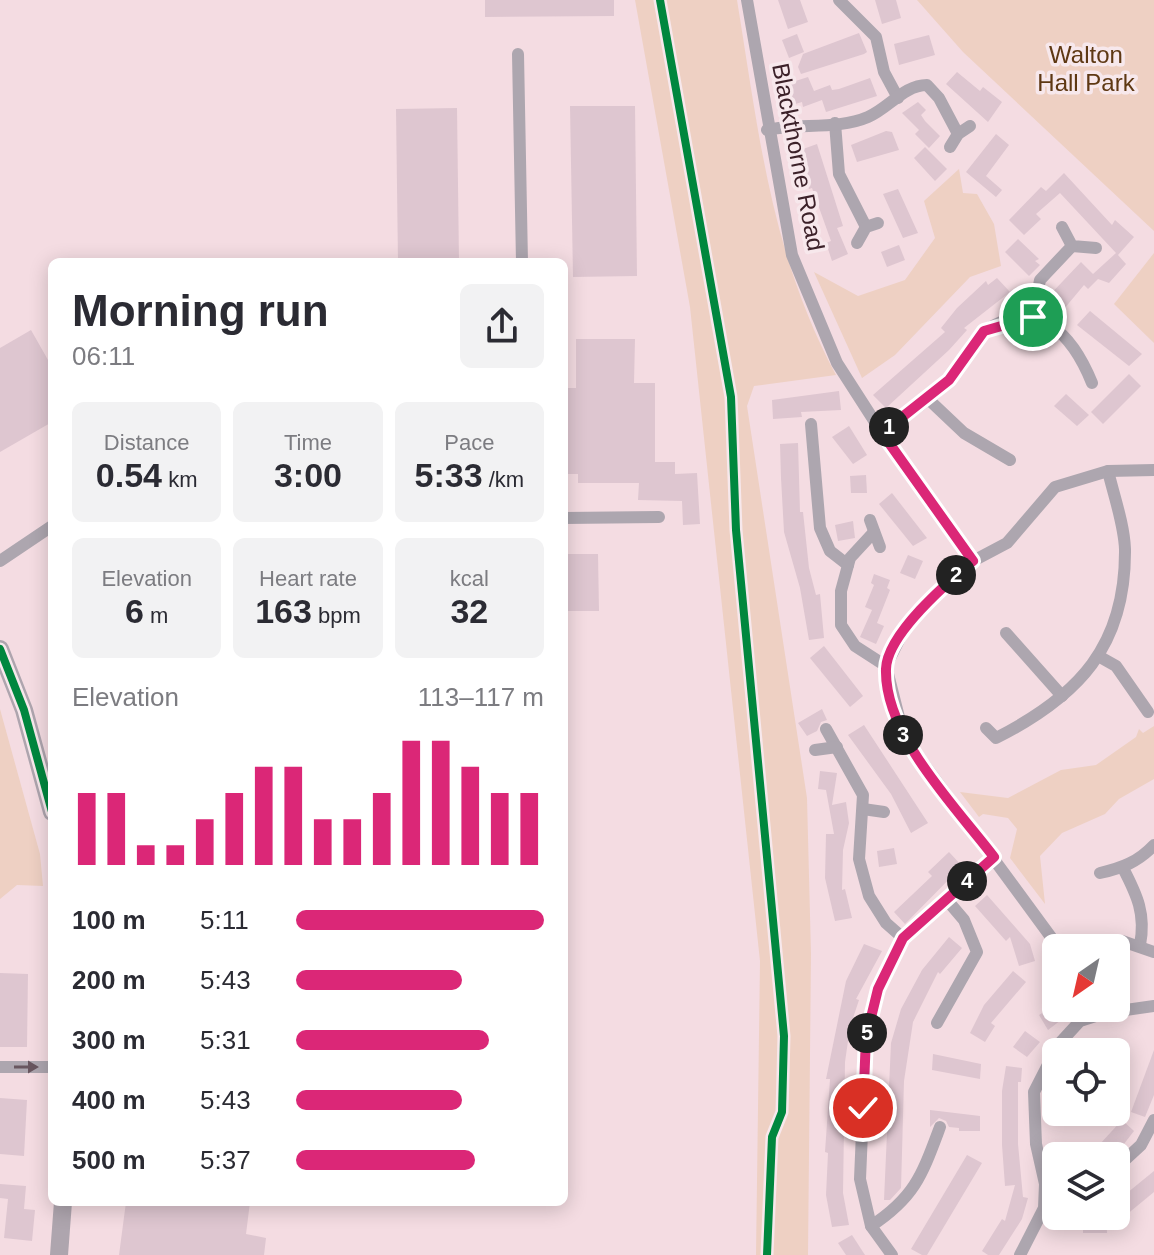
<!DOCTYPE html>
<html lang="en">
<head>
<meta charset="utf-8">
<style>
	body { margin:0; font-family:Helvetica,sans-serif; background:#f2f2f3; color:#2b2b33; height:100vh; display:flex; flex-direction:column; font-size:30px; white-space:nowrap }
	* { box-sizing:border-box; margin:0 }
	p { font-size:26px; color:#7c7c81 }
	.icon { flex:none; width:44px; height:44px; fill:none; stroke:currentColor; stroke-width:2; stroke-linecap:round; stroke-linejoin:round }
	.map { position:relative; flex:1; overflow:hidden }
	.panel { position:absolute; left:48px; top:258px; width:520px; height:948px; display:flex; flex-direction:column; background:#fff; border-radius:12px; box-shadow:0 4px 20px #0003 }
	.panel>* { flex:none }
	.needle { width:52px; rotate:214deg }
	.controls { position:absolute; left:1042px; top:934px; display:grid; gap:16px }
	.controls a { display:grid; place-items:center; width:88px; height:88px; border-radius:12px; background:#fff; box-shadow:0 4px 20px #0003; font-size:40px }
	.pin { position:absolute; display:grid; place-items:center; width:68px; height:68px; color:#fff; margin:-34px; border:4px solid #fff; border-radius:50%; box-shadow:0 2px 8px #0007 }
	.km { position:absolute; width:40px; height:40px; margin:-20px; border-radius:50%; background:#222; color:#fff; font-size:22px; line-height:40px; text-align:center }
	.round { display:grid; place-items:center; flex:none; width:84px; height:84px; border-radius:12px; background:#f2f2f3 }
	.headline { display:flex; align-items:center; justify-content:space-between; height:136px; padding:0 24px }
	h1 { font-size:44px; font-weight:600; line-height:60px }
	.stats { display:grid; grid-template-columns:repeat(3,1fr); gap:12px; height:136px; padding:8px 24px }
	.stats div { display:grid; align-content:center; border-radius:12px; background:#f2f2f3; text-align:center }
	.stats b { font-size:34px; font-weight:600 }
	.stats small { font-size:22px; font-weight:400 }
	.stats p { font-size:22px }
	.chart { height:224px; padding:16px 24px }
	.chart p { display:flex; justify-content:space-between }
	.chart svg { width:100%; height:144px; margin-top:8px; stroke:#db2777; stroke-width:6 }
	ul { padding:0 24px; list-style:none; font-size:26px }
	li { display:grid; grid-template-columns:128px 96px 1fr; align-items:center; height:60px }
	li i { height:20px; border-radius:10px; background:#db2777 }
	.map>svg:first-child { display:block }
	.green { fill:#eed0c3 }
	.building { fill:#dec6d0 }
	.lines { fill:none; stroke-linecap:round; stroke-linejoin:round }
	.street { stroke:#ada6af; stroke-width:12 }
	.secondary { stroke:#aea5ae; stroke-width:18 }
	.cycleway-casing { stroke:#f7e8ec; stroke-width:13 }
	.cycleway { stroke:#00873e; stroke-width:8 }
	.oneway { fill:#69565f }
	.route-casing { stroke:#fff; stroke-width:16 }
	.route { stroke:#db2777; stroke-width:10 }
	.labels { text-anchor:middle; stroke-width:7; stroke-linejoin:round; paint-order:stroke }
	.park-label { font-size:24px; fill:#5e3813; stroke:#f7e8ec }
	.street-label { font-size:24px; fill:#3c2129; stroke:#f7e8ec }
</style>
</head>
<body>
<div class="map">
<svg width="1154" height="1255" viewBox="0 0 1154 1255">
	<rect width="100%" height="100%" fill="#f4dce2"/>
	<!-- green -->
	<g class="green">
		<path d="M635 0H737C759 134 771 254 836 375L754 386 747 406 807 798 811 954 808 1255H756L760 961 690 307Z"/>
		<path d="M917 0H1154V231L963 52Z"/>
		<path d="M959 169 963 193 977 194 994 224 1001 266 970 277 895 355 862 378 814 272 858 296 905 280 935 238 924 201Z"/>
		<path d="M1154 253V343L1114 304Z"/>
		<path d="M0 709 40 854 43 886 17 885 0 899Z"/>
		<path d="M1154 726V779L1119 799 1105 814 1062 833 1040 856 1045 904 1010 858 1017 829 1008 818 983 814 979 817 960 792 1008 798 1061 770 1096 765 1136 737 1139 729 1143 733Z"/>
	</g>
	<!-- building -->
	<g class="building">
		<path d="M485 0H614V16L485 17Z"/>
		<path d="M778 0H800L808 22 788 29Z"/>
		<path d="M875 0H896L901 18 882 24Z"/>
		<path d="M859 33 867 52 864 54 801 74 798 67 803 54Z"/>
		<path d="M797 34 804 52 789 58 782 40Z"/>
		<path d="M929 35 935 55 899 65 894 44Z"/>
		<path d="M957 72 980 91 983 87 1002 102 988 122 946 84Z"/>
		<path d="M808 77 814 91 830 85 832 90 839 89 870 78 877 96 826 112 822 100 803 107 802 102 782 108 777 90 784 89 783 85Z"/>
		<path d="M918 102 926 110 921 115 925 121 940 136 929 148 915 134 919 130 902 113Z"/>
		<path d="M570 106H635L637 276 573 277Z"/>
		<path d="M457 108 459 262H398L396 109Z"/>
		<path d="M886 131 892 132 899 150 857 162 851 145Z"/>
		<path d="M996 134 1009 145 986 176 1002 190 996 197 966 172Z"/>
		<path d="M817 144 843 226 837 228 848 254 832 261 826 243 831 241 812 188 809 189 804 175 800 177 792 153Z"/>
		<path d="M925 147 947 169 935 181 914 158Z"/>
		<path d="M1064 173 1112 225 1115 220 1134 237 1118 255 1126 264 1109 283 1098 279 1088 289 1084 285 1059 315 1045 300 1081 262 1093 274 1116 253 1060 193 1036 214 1041 219 1024 235 1009 220 1041 187 1046 191Z"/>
		<path d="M898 189 918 233 903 238 883 194Z"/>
		<path d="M1018 239 1039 259 1035 261 1040 265 1029 276 1005 252Z"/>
		<path d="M899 245 905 260 887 267 881 252Z"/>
		<path d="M997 278 1010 292 964 328 967 330 949 350 886 408 873 395 945 332 941 328 957 308 986 281 988 285Z"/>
		<path d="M1090 311 1142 354 1129 366 1077 325Z"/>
		<path d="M31 330 52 367V422L0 452V348Z"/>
		<path d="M576 339H635L634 383H655V462H675V474L697 473 700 524 683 525 682 501 638 500 639 483H578V474H564V388H576Z"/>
		<path d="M1129 374 1141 386 1103 424 1091 412Z"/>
		<path d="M839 391 841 410 801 412 802 417 773 419 772 400Z"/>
		<path d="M1066 394 1089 415 1077 426 1054 406Z"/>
		<path d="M849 426 867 455 853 464 832 437Z"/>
		<path d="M798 443 800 512H803L809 568 816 595 820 594 824 638 809 640 800 588 784 532 781 478 780 444Z"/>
		<path d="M866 475 867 493H851L850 476Z"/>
		<path d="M892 493 927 538 913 546 879 504Z"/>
		<path d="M853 521 855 538 838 541 835 525Z"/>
		<path d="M564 554H598L599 611H564Z"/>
		<path d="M908 555 923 561 915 579 900 573Z"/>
		<path d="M874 574 890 580 887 588 890 590 877 623 884 626 876 644 860 637 872 610 865 607 874 585 871 583Z"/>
		<path d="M824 646 863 696 850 707 810 658Z"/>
		<path d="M822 709 827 720 821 722 817 731 807 736 798 723Z"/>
		<path d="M864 725 928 823 911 833 891 794 848 735Z"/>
		<path d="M820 771 837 773 832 805 846 802 849 823 843 850 842 890 845 889 852 918 835 921 825 878 826 834H834L826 790 818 789Z"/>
		<path d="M894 848 897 864 879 867 877 851Z"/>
		<path d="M949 852 962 866 905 924 894 912 932 876 928 872Z"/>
		<path d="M987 895 1030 944 1035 961 1019 966 1010 937 1006 941 975 906Z"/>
		<path d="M949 937 962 948 940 974 938 972 913 1022 904 1081 901 1188 890 1200H884L891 1043 901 1009 922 970Z"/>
		<path d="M864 944 882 951 856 999 859 1000 850 1027 845 1062 843 1193 849 1225 832 1227 826 1195 828 1153 825 1152 830 1079H826L846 981Z"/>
		<path d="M1013 971 1026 982 991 1023 995 1026 985 1042 970 1033 984 1005Z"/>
		<path d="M0 973 28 974 27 1047H0Z"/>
		<path d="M1056 1004V1008H1073L1059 1016 1061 1020 1048 1030 1039 1015Z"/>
		<path d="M1025 1031 1040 1042 1027 1057 1013 1047Z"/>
		<path d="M1154 1050V1095L1145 1117 1131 1112Z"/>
		<path d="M933 1054 981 1064 980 1079 932 1070Z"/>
		<path d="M1006 1066 1022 1068 1021 1082H1018V1144L1023 1197 1028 1198 1022 1219 999 1255H988L982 1251 1002 1219 1005 1221 1015 1185 1005 1186 1002 1145V1091Z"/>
		<path d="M0 1098 27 1100 24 1156 0 1154Z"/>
		<path d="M930 1110 980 1116V1131H959V1128L949 1127 946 1121 939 1118 930 1127Z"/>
		<path d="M1122 1120 1134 1131 1120 1149 1114 1156H1089Z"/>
		<path d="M967 1155 982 1163 927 1255H922L911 1249Z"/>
		<path d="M1154 1171V1192L1120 1220 1116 1214V1202Z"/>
		<path d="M0 1184 26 1186 24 1209 35 1210 32 1241 4 1238 8 1199 0 1198Z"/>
		<path d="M126 1202H250L246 1234 266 1238 264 1255H119Z"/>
		<path d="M1061 1216H1106L1107 1233H1083V1227L1061 1229Z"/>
		<path d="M852 1235 865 1255H846L838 1243Z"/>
	</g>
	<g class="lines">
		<!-- street -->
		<g class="street">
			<path d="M747 0 792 255 837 363 882 433 973 561"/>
			<path d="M839 0 876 37 884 72 898 98"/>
			<path d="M518 54 522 262"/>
			<path d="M835 123 839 174 866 227"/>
			<path d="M767 130C799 123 838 130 868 117 889 108 904 85 927 85L939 98 958 134"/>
			<path d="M950 147 958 134 970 126"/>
			<path d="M1062 227 1072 246 1096 248"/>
			<path d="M857 243 866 227 878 223"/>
			<path d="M1033 317 1040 280 1072 246"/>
			<path d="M927 398 964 433 1010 460"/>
			<path d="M811 424 820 528 830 551 848 565"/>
			<path d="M882 433C904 416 931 400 950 379 962 366 970 340 986 330 1039 296 1073 336 1092 383"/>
			<path d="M564 518 659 517"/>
			<path d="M870 520 880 547"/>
			<path d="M874 532 850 558 841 591V625L855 646 886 666"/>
			<path d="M0 561 52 526"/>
			<path d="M1006 633 1062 696"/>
			<path d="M1100 657 1116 666 1148 712"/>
			<path d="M986 728 996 738C1079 696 1126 646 1125 549 1124 524 1114 496 1108 471"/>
			<path d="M826 729 863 795 859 859 869 896 886 923 903 938"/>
			<path d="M815 750 837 747"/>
			<path d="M863 809 884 812"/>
			<path d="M1123 868C1137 895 1146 914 1140 945"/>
			<path d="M1100 873C1122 868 1138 862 1154 845"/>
			<path d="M1122 941 1154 952"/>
			<path d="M1059 948 904 737 886 666 904 630 937 591 973 561 1007 543 1055 487 1108 471 1154 470"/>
			<path d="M937 1023 977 952 964 920 947 900"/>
			<path d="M0 1067H52"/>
			<path d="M1116 1168 1141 1145 1154 1120"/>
			<path d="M871 1226C915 1197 922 1175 940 1127"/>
			<path d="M892 1255 871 1226 860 1179 866 1038 878 989 903 938 994 857"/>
			<path d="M1020 1255 1044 1208 1045 1184 1036 1144 1034 1092 1058 1045 1080 1021 1105 1013 1154 1006"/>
		</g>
		<!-- secondary -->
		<g class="secondary">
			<path d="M0 649 24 710 52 812"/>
			<path d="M59 1255 63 1202"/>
		</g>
		<defs>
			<g id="cycleway">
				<path d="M660 0 731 397 736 530 784 1036 782 1112 772 1137 767 1255"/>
				<path d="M0 649 24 710 52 812"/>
			</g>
		</defs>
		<!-- cycleway casing -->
		<use href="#cycleway" class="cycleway-casing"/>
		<!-- cycleway -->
		<use href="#cycleway" class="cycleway"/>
	</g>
	<!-- one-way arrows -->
	<defs><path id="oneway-solid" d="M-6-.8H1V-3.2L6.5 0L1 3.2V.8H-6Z" transform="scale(2)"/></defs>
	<use class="oneway" href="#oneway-solid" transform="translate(26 1067)"/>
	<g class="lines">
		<defs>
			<path id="route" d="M863 1108 866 1038 878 989 903 938 994 857C956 807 884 735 886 669 887 634 948 582 973 561L882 433 949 380 984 331 1033 317"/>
		</defs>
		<!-- route casing -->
		<use href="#route" class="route-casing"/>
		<!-- route -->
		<use href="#route" class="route"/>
	</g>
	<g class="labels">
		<!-- park labels -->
		<g class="park-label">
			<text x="1086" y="63">Walton<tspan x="1086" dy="28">Hall Park</tspan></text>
		</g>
		<!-- street labels -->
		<g class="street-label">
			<text transform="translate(798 157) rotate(79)" y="8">Blackthorne Road</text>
		</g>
	</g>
</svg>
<div class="controls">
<a><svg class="needle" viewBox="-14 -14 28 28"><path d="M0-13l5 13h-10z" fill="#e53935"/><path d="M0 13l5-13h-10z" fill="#7c7c81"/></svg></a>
<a><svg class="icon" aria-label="locate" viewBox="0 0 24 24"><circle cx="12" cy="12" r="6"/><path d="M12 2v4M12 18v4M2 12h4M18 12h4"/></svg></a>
<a><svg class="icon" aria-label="layers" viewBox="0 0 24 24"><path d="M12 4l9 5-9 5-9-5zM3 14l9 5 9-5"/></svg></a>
</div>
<div class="pin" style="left:1033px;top:317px;background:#1e9e55"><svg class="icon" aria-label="arrive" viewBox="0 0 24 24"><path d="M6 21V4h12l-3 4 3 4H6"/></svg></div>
<div class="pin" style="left:863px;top:1108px;background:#d93025"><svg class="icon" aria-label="check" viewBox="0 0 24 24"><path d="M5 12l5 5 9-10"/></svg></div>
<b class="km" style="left:889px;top:427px">1</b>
<b class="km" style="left:956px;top:575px">2</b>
<b class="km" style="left:903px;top:735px">3</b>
<b class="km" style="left:967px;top:881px">4</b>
<b class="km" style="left:867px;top:1033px">5</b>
<section class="panel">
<div class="headline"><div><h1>Morning run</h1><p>06:11</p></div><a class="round"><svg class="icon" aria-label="share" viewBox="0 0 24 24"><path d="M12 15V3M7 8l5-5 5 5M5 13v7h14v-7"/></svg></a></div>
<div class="stats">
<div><p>Distance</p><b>0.54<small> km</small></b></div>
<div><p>Time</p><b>3:00</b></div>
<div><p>Pace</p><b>5:33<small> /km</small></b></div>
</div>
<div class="stats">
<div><p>Elevation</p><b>6<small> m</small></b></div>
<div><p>Heart rate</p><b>163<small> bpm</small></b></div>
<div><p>kcal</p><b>32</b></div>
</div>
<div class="chart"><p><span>Elevation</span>113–117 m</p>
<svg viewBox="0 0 160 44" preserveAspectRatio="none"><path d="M5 44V22M15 44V22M25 44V38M35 44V38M45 44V30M55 44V22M65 44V14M75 44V14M85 44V30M95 44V30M105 44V22M115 44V6M125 44V6M135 44V14M145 44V22M155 44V22"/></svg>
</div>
<ul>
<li><b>100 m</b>5:11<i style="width:100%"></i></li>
<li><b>200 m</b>5:43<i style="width:67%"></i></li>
<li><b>300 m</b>5:31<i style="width:78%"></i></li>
<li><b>400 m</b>5:43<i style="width:67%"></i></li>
<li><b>500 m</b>5:37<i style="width:72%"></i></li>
</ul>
</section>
</div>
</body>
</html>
